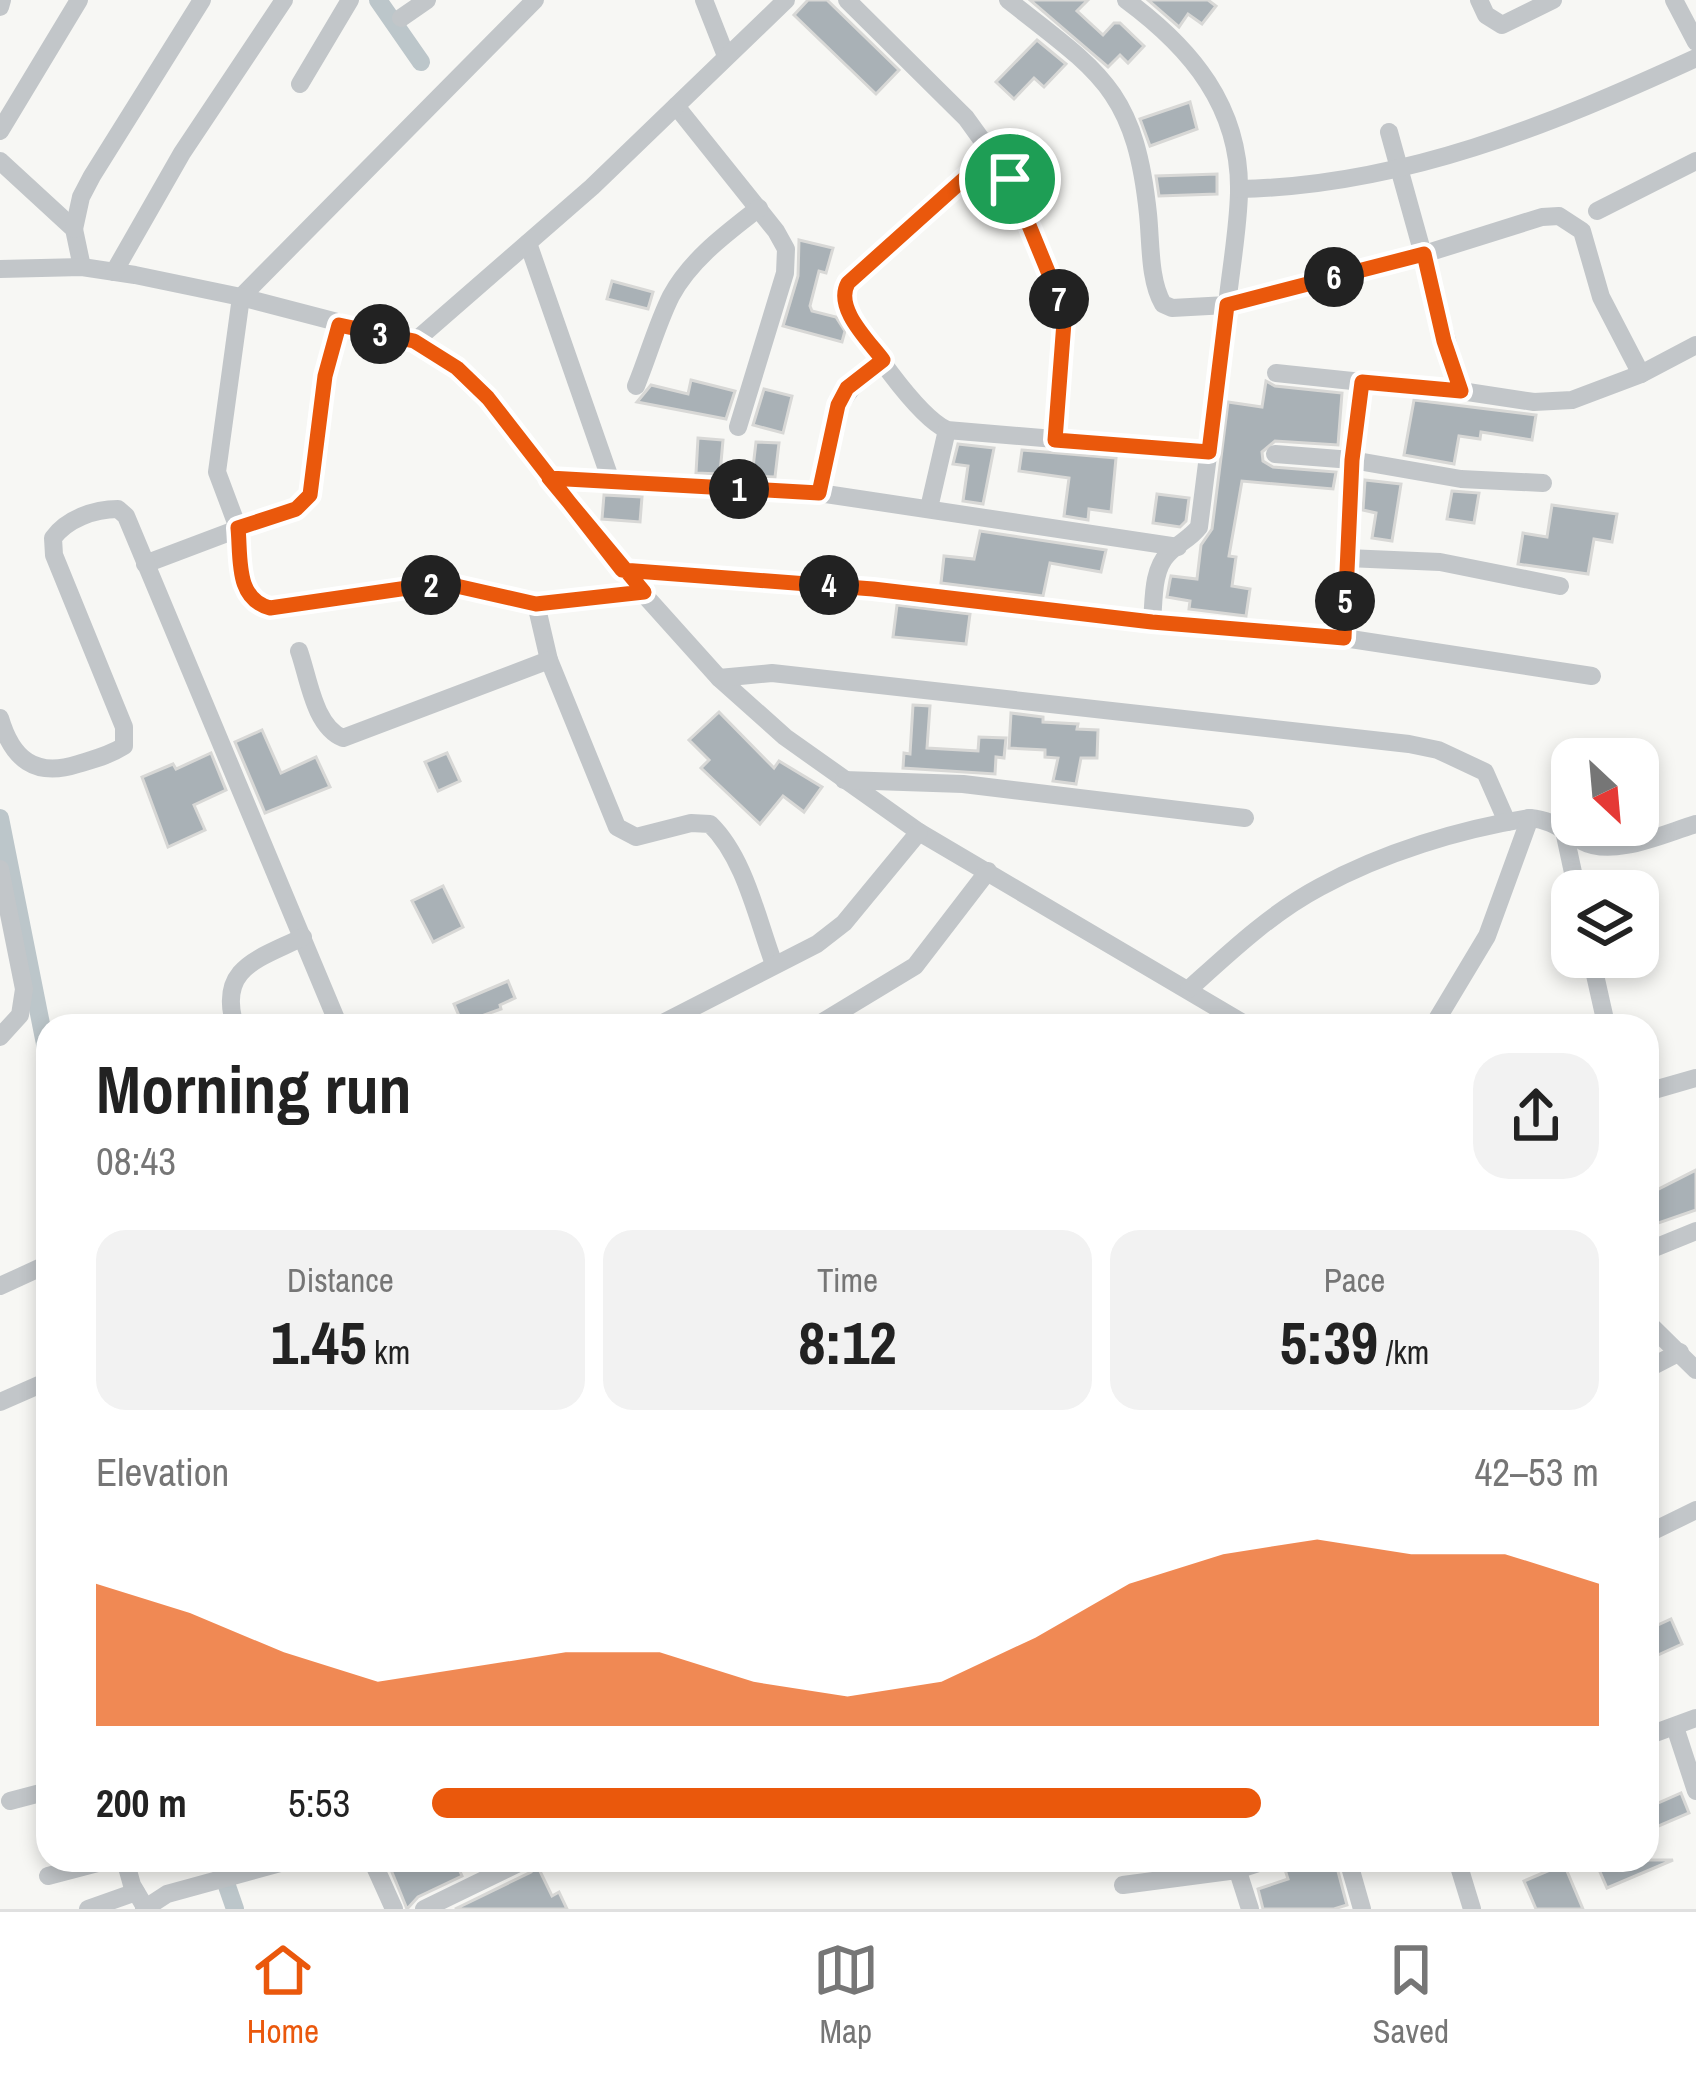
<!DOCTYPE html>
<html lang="en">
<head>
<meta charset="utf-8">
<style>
	body { margin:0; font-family:"Archivo Narrow",sans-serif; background:#f2f2f2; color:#222; height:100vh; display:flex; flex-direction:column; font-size:45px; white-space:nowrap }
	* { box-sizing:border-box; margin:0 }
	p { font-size:39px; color:#767676 }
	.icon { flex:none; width:66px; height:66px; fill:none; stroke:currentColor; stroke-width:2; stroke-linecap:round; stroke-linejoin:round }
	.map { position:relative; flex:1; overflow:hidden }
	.details { position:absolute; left:36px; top:1014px; width:1623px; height:858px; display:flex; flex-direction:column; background:#fff; border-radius:36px; box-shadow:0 6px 18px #0003 }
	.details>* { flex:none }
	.needle { width:78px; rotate:154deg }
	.buttons { position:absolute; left:1551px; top:738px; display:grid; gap:24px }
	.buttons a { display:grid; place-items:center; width:108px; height:108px; border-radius:24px; background:#fff; box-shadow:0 6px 18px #0003; font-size:60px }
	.pin { position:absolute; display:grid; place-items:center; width:102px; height:102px; color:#fff; margin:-51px; border:6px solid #fff; border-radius:50%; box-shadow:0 3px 12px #0007 }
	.km { position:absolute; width:60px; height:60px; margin:-30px; border-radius:50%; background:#222; color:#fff; font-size:33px; line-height:60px; text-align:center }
	.round { display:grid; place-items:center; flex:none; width:126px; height:126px; border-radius:36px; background:#f2f2f2 }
	.overview { display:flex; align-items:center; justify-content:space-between; height:204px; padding:0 60px }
	h1 { font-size:66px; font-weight:700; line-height:90px }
	.figures { display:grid; grid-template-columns:repeat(3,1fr); gap:18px; height:204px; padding:12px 60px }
	.figures div { display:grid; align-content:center; border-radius:30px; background:#f2f2f2; text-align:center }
	.figures b { font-size:60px; font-weight:700 }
	.figures small { font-size:33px; font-weight:400 }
	.figures p { font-size:33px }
	.chart { height:336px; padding:24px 60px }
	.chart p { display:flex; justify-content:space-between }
	.chart svg { width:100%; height:216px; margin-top:12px; fill:#ea580c; opacity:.7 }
	ul { padding:0 60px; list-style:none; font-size:39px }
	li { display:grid; grid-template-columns:192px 144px 1fr; align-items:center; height:90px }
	li i { height:30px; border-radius:15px; background:#ea580c }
	.menu { display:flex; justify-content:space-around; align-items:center; height:168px; border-top:3px solid #e0e0e0; background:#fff; font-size:33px; color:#767676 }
	.menu a { display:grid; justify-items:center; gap:6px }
	.menu .selected { color:#ea580c }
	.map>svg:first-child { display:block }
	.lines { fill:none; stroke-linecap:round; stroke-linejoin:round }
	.canal { stroke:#bcc6ca; stroke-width:18 }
	.building { fill:#a9b1b6; stroke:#d8d8d6; stroke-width:3 }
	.minor { stroke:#c2c6c9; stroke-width:18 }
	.route-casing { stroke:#fff; stroke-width:24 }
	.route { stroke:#ea580c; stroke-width:15 }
</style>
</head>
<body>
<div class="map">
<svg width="1696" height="1909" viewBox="0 0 1696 1909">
	<rect width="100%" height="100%" fill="#f7f7f4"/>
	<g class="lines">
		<!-- canal -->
		<g class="canal">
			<path d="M378 0 421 62"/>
			<path d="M0 818 48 1059"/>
			<path d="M218 1860 235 1909"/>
		</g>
	</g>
	<!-- building -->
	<g class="building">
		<path d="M808 0H827L899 70 876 94 794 15Z"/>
		<path d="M1030 0H1088L1077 11 1103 35 1114 23H1120L1144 46 1128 63 1120 55 1108 67Z"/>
		<path d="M1148 0H1208L1216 6 1202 24 1188 14 1179 27Z"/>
		<path d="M1037 40 1066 64 1044 87 1034 78 1014 99 996 82Z"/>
		<path d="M1190 102 1197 129 1150 146 1140 119Z"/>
		<path d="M1217 174V194L1159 196 1156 176Z"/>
		<path d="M799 240 833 248 826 273 819 271 810 306 812 311 836 317 845 331 842 342 783 326 798 276Z"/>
		<path d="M612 281 653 292 648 309 607 299Z"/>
		<path d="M691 380 735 391 726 419 637 402 651 385 688 394Z"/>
		<path d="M1266 381 1275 386 1342 393 1338 445 1275 441 1262 452 1263 461 1273 467 1336 472 1333 489 1242 481 1229 556 1236 557 1232 586 1250 589 1246 616 1189 609 1190 601 1167 597 1170 580 1171 576 1197 579 1201 545 1212 529 1228 402 1262 407Z"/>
		<path d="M764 389 792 396 783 433 753 425Z"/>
		<path d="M1414 400 1536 415 1532 440 1481 432 1480 439 1459 436 1454 464 1404 455Z"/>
		<path d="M698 438 723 440 720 474 696 473Z"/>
		<path d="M756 442 779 443 775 477 752 476Z"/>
		<path d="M958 444 994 448 983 504 963 501 968 466 953 464Z"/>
		<path d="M1022 450 1116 458 1111 512 1089 509 1088 520 1064 516 1069 478 1019 471Z"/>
		<path d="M1365 480 1401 484 1392 541 1372 538 1376 513 1363 510Z"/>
		<path d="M1452 491 1479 493 1474 523 1447 519Z"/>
		<path d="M1157 494 1189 498 1186 521 1180 527 1153 523Z"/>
		<path d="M604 495 642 497 640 522 602 519Z"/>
		<path d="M1552 505 1617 514 1612 542 1594 539 1588 574 1518 564 1523 533 1547 537Z"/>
		<path d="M980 531 1106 550 1101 572 1050 563 1043 596 941 583 944 556 974 559Z"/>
		<path d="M897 605 970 614 966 644 893 637Z"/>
		<path d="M913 705 930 706 927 748 978 751 979 737 1006 738 1004 758 996 757 995 774 903 768 904 753 910 754Z"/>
		<path d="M719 712 774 768 779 761 822 787 804 812 783 796 760 824 701 768 709 760 689 740Z"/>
		<path d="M1011 713 1043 717V722L1078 724 1077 729 1098 730 1097 758H1081L1076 784 1053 781 1058 758 1045 757V750L1009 748Z"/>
		<path d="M262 730 281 773 316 757 330 787 265 813 235 742Z"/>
		<path d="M211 753 226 790 194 805 205 830 168 847 142 777 173 764 176 769Z"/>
		<path d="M447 753 460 781 438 791 425 762Z"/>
		<path d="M443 886 463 927 433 942 412 901Z"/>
		<path d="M508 981 515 998 500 1005 501 1009 462 1023 454 1004Z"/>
		<path d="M1696 1170V1210L1647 1227V1195Z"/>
		<path d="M1671 1619 1682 1644 1647 1660V1630Z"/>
		<path d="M1681 1793 1689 1813 1647 1831V1808Z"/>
		<path d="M387 1860H455L462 1876 418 1897 407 1909Z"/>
		<path d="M1282 1860H1335L1347 1905 1334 1909H1263L1258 1889 1288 1879Z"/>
		<path d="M1609 1860H1673L1607 1888 1597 1865Z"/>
		<path d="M1564 1864 1583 1909H1536L1524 1881Z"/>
		<path d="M537 1865 552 1896 559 1892 567 1909H455L531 1872Z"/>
	</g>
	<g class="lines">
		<!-- minor -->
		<g class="minor">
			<path d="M535 0 241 297 217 472 238 528 243 583 256 604 270 608 428 585H452L536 604 644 591"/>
			<path d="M704 0 726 56"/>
			<path d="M847 0 966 118 1010 179 1058 296 1064 322 1055 439"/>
			<path d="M1008 0C1101 73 1135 90 1148 214 1151 242 1149 280 1163 304L1172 308 1227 305 1199 527C1190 539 1178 543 1168 554 1152 570 1154 601 1152 622"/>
			<path d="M1126 0C1191 48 1241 107 1239 193 1238 230 1231 268 1227 305L1424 254 1542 217 1559 216 1582 231 1601 297 1641 374"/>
			<path d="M1479 0 1486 15 1502 25 1553 0"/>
			<path d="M1674 0 1696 42"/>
			<path d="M0 7 2 0"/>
			<path d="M401 18 427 0"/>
			<path d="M300 84 350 0"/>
			<path d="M676 106 776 231 786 249 785 273 738 427"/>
			<path d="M0 131 79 0"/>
			<path d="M1389 132 1461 391"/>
			<path d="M994 152 848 283 843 292 844 304C863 336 915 415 947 430L1209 452"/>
			<path d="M0 161 74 229 82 267"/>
			<path d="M1239 189C1402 186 1550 125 1696 58"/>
			<path d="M1597 211 1696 161"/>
			<path d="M74 229 81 197 92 176 202 0"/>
			<path d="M528 243 611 481"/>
			<path d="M0 269 82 267 135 275 241 297 414 342 457 369 488 397 622 570 719 678 785 737 919 832 1248 1026"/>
			<path d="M114 272 182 153 284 0"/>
			<path d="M414 342 592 187 786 0"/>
			<path d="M1276 373 1362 382"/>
			<path d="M636 386C648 357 657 324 671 296 691 259 727 233 759 208"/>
			<path d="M1275 454 1352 460 1461 479 1543 483"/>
			<path d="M549 478 819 493 1178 547"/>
			<path d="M819 493C833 431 827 399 883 360"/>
			<path d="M929 508 947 430"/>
			<path d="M1347 558 1440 562 1560 586"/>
			<path d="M145 564 304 504 310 495 325 376 339 325"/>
			<path d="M622 570 873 589 1152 622 1344 638 1352 460 1362 382 1461 391 1534 402 1572 400 1641 374 1696 345"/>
			<path d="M536 604 549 660 617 827 636 837 691 823 710 824C745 858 757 919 774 964"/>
			<path d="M1344 638 1592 676"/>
			<path d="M299 651C309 679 314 726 343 738L549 660"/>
			<path d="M719 678 772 673 1409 744 1438 750 1485 772 1507 822"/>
			<path d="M0 718C12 759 35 778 78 764 94 759 110 755 124 746V727L54 555 53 538C67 519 94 509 118 509L126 516 339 1026"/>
			<path d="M844 780 963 784 1245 818"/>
			<path d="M1563 826 1577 891"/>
			<path d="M0 869 24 989 20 1015 0 1037"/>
			<path d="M1591 957 1604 1015"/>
			<path d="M1189 989C1230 952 1271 913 1320 887 1382 853 1460 829 1530 818 1554 820 1562 831 1582 841 1613 858 1665 833 1696 824"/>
			<path d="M235 1026C217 967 259 959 303 937"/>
			<path d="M657 1026 817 944 844 923 919 832"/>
			<path d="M816 1026 915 966 988 871"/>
			<path d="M1433 1026 1487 936 1530 818"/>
			<path d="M1647 1092 1696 1078"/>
			<path d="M1647 1251 1696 1231"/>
			<path d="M0 1286 48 1264"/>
			<path d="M1647 1322 1696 1370"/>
			<path d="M1647 1369 1680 1352"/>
			<path d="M0 1402 48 1381"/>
			<path d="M1647 1534 1696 1510"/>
			<path d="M1675 1727 1696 1791"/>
			<path d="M1647 1736 1696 1718"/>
			<path d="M10 1801 48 1791"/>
			<path d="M125 1860 132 1885 145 1907"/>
			<path d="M372 1860 394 1909"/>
			<path d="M1348 1860 1362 1909"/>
			<path d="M1457 1860 1472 1909"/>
			<path d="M1235 1862 1250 1909"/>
			<path d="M48 1876 109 1860"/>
			<path d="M1123 1885 1237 1870 1268 1860"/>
			<path d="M88 1909 136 1892"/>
			<path d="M144 1909 167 1894 291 1860"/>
			<path d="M424 1909 525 1860"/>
		</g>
	</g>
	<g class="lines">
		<defs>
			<path id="route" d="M1010 179 994 152 848 283C834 308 868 340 883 360L847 388 838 405 819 493 549 478 644 592 536 604 452 585H428L270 608C235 599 241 558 238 528L296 509 310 495 325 376 339 325 414 341 457 368 488 398 622 570 873 589 1152 622 1344 638 1352 460 1362 382 1461 391 1444 341 1424 254 1227 305 1209 452 1055 440 1064 322 1058 296 1010 179"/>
		</defs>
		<!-- route casing -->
		<use href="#route" class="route-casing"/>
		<!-- route -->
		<use href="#route" class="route"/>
	</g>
</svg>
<div class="buttons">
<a><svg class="needle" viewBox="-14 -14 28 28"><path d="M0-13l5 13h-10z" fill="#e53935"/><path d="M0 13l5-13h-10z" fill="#767676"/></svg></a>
<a><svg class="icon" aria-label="layers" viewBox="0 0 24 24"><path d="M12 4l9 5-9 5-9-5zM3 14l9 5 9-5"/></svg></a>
</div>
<div class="pin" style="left:1010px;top:179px;background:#1e9e55"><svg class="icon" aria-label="arrive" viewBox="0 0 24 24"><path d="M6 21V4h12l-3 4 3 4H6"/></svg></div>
<b class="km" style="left:739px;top:489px">1</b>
<b class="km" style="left:431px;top:585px">2</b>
<b class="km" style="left:380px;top:334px">3</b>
<b class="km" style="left:829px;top:585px">4</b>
<b class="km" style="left:1345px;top:601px">5</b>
<b class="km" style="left:1334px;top:277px">6</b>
<b class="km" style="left:1059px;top:299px">7</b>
<section class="details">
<div class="overview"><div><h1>Morning run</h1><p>08:43</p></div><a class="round"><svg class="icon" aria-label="share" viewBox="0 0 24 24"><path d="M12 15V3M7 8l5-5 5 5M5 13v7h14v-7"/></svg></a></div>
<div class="figures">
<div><p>Distance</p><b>1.45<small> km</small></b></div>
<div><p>Time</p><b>8:12</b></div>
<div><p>Pace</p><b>5:39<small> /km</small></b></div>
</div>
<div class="chart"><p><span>Elevation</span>42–53 m</p>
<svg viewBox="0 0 160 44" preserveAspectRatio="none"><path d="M0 44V15L10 21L20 29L30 35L40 32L50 29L60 29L70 35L80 38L90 35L100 26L110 15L120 9L130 6L140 9L150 9L160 15V44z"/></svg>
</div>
<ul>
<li><b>200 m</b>5:53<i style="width:71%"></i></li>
</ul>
</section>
</div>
<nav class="menu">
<a class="selected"><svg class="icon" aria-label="home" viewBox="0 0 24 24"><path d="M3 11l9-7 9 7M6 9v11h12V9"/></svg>Home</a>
<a><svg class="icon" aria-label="map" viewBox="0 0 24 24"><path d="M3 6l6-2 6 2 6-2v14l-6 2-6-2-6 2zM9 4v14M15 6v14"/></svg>Map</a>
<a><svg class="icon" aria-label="saved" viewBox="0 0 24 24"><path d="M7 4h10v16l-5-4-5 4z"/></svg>Saved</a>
</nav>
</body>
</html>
